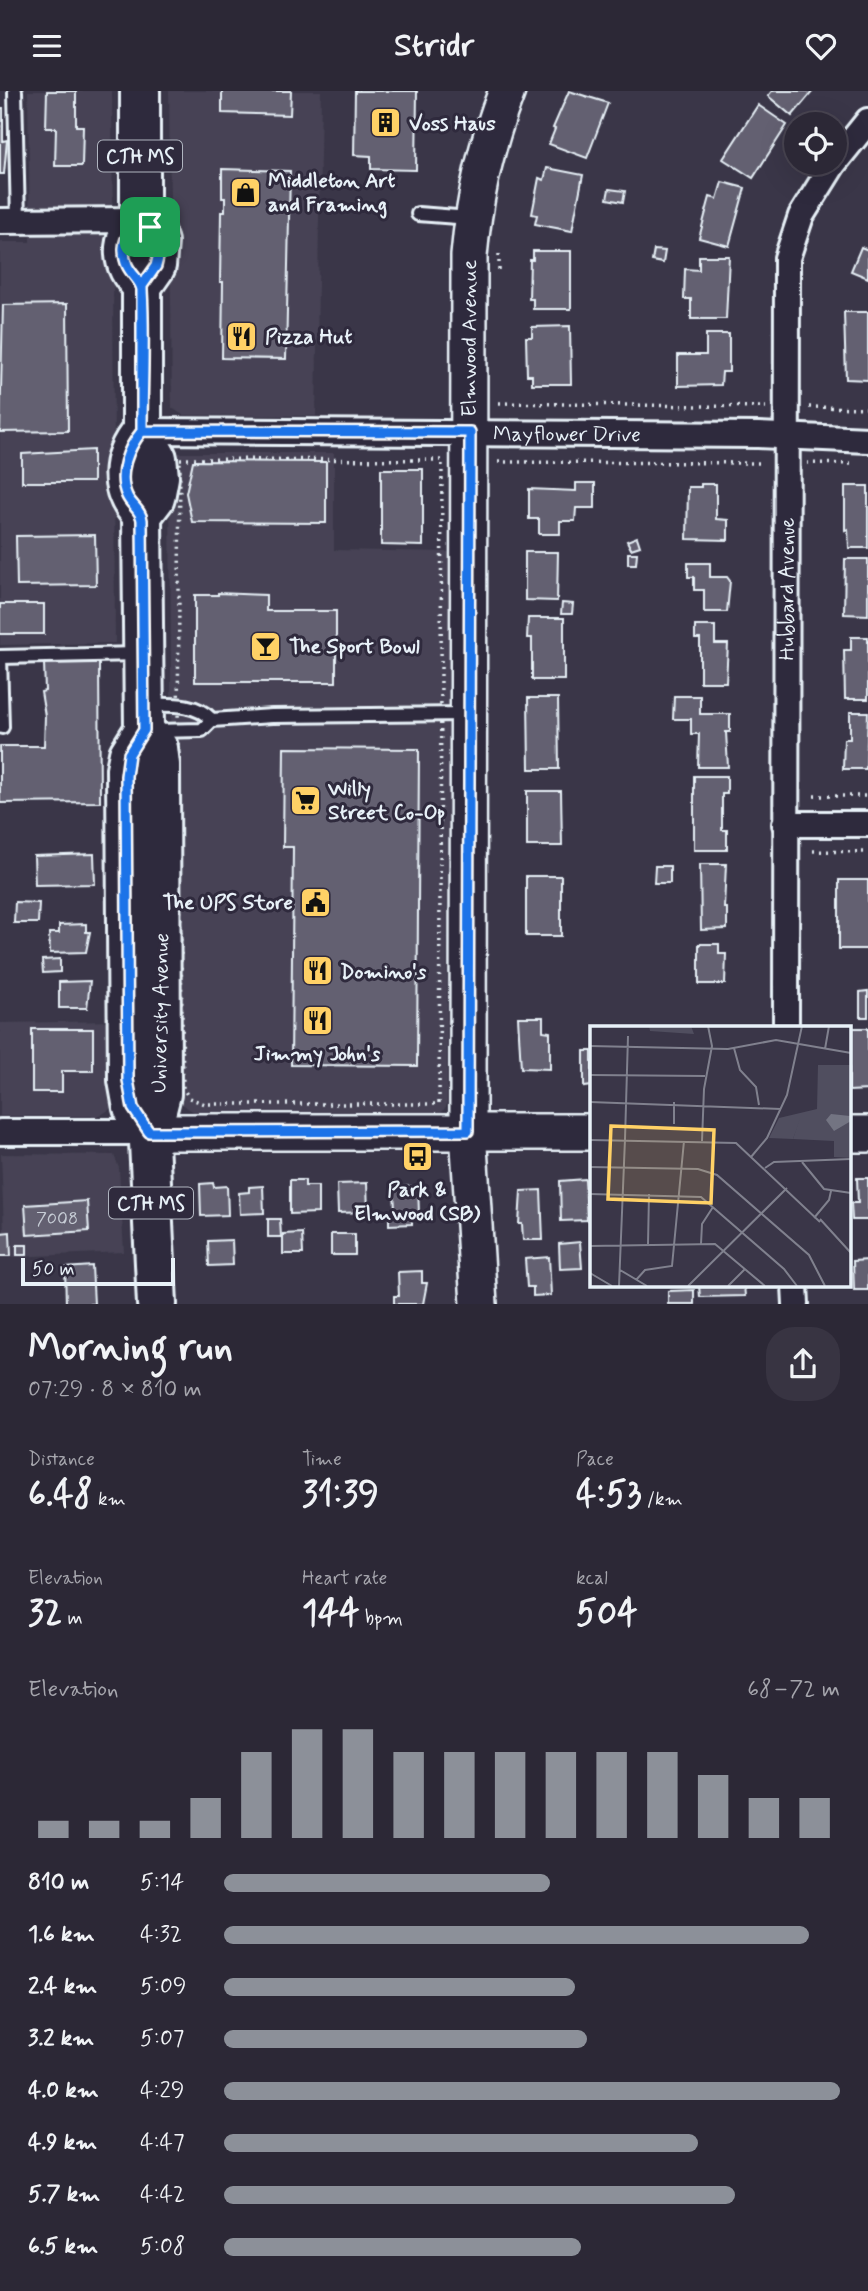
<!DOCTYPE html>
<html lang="en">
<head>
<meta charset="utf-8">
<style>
	body { margin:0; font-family:Mynerve,sans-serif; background:#383442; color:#f1f3f6; height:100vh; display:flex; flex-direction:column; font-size:26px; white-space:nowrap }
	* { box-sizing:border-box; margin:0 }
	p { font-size:23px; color:#a6a6ad }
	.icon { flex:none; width:38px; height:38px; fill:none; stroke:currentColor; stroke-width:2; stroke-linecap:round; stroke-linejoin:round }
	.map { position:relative; height:1213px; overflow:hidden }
	.panel { display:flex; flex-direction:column; background:#2c2836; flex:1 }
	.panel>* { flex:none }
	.tools { position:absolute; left:784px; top:21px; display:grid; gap:14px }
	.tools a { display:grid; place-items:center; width:63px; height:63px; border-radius:50%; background:#2c2836; box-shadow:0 7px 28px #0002,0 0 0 2px #484451; font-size:35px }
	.scale { position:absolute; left:21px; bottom:18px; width:154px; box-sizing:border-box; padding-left:7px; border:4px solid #e8f1f8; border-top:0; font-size:19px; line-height:24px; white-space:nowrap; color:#e8f1f8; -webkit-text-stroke:5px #2f2a3d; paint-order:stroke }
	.pin { position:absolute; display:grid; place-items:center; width:60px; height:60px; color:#fff; margin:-30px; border-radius:14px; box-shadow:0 4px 10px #0006 }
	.round { display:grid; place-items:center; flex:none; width:74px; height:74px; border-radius:28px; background:#383442 }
	.headline { display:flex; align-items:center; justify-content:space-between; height:119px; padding:0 28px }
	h1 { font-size:38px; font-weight:700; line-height:52px }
	.metrics { display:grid; grid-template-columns:repeat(3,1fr); gap:10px; height:119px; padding:7px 28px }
	.metrics div { display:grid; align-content:center }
	.metrics b { font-size:35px; font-weight:700 }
	.metrics small { font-size:19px; font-weight:400 }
	.metrics p { font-size:19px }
	.chart { height:196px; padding:14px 28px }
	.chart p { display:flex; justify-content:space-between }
	.chart svg { width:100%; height:126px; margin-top:7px; stroke:#8c9099; stroke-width:6 }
	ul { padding:0 28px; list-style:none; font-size:23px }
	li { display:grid; grid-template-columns:112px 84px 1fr; align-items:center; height:52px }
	li i { height:18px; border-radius:9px; background:#8c9099 }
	header { display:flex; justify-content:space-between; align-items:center; height:91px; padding:0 28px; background:#2c2836; font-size:32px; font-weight:700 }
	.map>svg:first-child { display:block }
	.built { fill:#464354 }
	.building { fill:#636171; stroke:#e8f1f8; stroke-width:2 }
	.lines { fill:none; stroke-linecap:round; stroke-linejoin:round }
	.lane-casing { stroke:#e8f1f8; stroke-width:18 }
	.street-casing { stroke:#e8f1f8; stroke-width:30 }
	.secondary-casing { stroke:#e8f1f8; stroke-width:40 }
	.primary-casing { stroke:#e8f1f8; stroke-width:44 }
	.path { stroke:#e8f1f8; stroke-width:3.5; stroke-dasharray:2 5; stroke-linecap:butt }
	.lane { stroke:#2f2a3d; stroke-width:12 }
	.street { stroke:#2f2a3d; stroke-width:24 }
	.secondary { stroke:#2f2a3d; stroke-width:35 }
	.primary { stroke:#2f2a3d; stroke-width:38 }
	.route-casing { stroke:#fff; stroke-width:14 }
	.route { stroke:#1a73e8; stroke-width:9 }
	.labels { text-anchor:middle; stroke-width:6; stroke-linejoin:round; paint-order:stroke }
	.number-label { font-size:18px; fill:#c7cdd6 }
	.shield { fill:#2f2a3d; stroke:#b0b5c0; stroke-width:2 }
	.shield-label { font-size:19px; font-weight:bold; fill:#e8f1f8 }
	.poi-label { font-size:21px; font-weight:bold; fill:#e8f1f8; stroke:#2f2a3d; text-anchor:start }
	.street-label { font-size:21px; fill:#e8f1f8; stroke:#2f2a3d }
	.inset-road { fill:none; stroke:#80818e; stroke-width:2 }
	.view { fill:#ffd166; fill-opacity:0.15; stroke:#ffd166; stroke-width:3.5 }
	.inset-edge { fill:none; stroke:#e8f1f8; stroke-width:3.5 }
</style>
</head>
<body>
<header><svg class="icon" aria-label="menu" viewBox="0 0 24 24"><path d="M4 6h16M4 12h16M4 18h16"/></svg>Stridr<svg class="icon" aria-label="heart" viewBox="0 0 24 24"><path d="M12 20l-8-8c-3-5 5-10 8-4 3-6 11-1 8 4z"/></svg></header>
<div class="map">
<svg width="868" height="1213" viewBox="0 0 868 1213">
	<rect width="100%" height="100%" fill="#3a3648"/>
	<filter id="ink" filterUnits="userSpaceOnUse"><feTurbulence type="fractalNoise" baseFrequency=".0143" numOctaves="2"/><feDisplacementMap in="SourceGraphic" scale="14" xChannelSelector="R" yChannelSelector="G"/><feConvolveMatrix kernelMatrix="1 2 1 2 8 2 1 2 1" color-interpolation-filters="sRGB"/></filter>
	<g filter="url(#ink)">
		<!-- built -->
		<g class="built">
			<path d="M28 0H112L115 552 0 554V151H30Z"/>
			<path d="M169 0H321L316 325 183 324 172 317Z"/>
			<path d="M179 362H334V459L449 461 447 1014 440 1024 197 1023 178 1011 173 993 170 379 175 365Z"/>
			<path d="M116 930 115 1012 109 1019 99 1025H0V932Z"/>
			<path d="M1 1063 114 1064 119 1077 124 1161 13 1166 12 1141 4 1140Z"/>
		</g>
		<!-- building -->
		<g class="building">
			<path d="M47 0H76V35H83L82 75H55L56 37H46Z"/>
			<path d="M222 0H291L290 24 222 22Z"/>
			<path d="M355 0H417L416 79 371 78V65L354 64Z"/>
			<path d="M569 0 608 12 587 67 549 53 555 38 553 37Z"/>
			<path d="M772 0H813L792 25 768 5Z"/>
			<path d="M758 14 787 34 753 87 723 68Z"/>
			<path d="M0 17H3V50L7 49 4 83H0Z"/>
			<path d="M547 77 583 84 572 140 535 133 537 124 532 123 539 87 544 89Z"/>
			<path d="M222 78 290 80 286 268 222 267 223 191H220L221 121H225V107H222Z"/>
			<path d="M722 91 745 97 729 155 699 147 710 106 717 108Z"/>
			<path d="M609 98 625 100 623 111 607 108Z"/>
			<path d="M861 156 868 159V187L851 180Z"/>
			<path d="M654 159 665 160 663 172 652 170Z"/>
			<path d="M533 160H571V218H533V208H529L530 169H533Z"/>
			<path d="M699 165H729L726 228H691V208H684L685 178 699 179Z"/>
			<path d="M67 213 68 340 0 341 3 214Z"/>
			<path d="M844 221H868V289L846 288Z"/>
			<path d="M570 235 571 293H532V284H527L526 246H532V236Z"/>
			<path d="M706 243H729V281H722L721 294 678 295V264H706Z"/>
			<path d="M93 359V391H22V363Z"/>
			<path d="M193 370 326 371V432L192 431 186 402Z"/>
			<path d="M381 378H423V455L381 454Z"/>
			<path d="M576 392H595V417H576L575 430H560V443H539V428H529V398L576 400Z"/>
			<path d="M701 393H716V428L728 429V449L687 448 688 396H701Z"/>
			<path d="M845 395H868V457H849L848 438 845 439Z"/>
			<path d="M95 444 96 494 17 495 16 445Z"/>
			<path d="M637 446 640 455 631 458 627 450Z"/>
			<path d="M525 461H558L557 510 525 509Z"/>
			<path d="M628 462H637L636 473H628Z"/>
			<path d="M845 468H868V524L844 523Z"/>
			<path d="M688 472H710V486H727L730 490 727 521H704V499H694V486H688Z"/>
			<path d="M218 502 266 504V520H336V591H195V504H218Z"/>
			<path d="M562 512 573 513 572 523H561Z"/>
			<rect x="0" y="513" width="44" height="30"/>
			<path d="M528 527H564V589H532V547H527Z"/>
			<path d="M695 535H715V553H728L726 591H700V548H695Z"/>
			<path d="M851 546H868V608H845L844 559H851Z"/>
			<path d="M88 570 99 572 100 711 0 712V655H44L45 625 41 601 45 600 44 572Z"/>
			<path d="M674 605H700V623H730V641H726L728 676H698L699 643H691V628H673Z"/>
			<path d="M528 607H558L559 678H529Z"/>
			<path d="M850 621H868L866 678H843L844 648H850Z"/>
			<path d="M284 657 419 658 417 975 291 974 293 756H283Z"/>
			<path d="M694 685H727V703H722V739H727V759H694Z"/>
			<path d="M527 700H561L562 755H527Z"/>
			<path d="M94 763 95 793 35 794 34 765Z"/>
			<path d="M700 773H726L724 817H727V838L701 839Z"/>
			<path d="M655 775H670V792H654Z"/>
			<rect x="526" y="785" width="35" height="60"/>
			<rect x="839" y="789" width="29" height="69"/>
			<path d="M15 811 39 812 38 832H14Z"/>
			<path d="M86 833V841H90L86 861 50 862 49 842H59V834Z"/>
			<path d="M699 853H719V863H726L725 893H699Z"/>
			<path d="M60 868V881L43 882 42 869Z"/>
			<path d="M90 890 87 917H59V891Z"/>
			<path d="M868 900V926H860V901Z"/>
			<path d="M518 926H543V940L550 941V978L521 977Z"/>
			<path d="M849 937H868V999L849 1000Z"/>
			<path d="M32 938H93V980H62V1001H32Z"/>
			<path d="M584 960H592V995L584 996Z"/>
			<path d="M857 1087H868V1129H852L851 1112H858Z"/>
			<path d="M585 1088 587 1129 561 1130 560 1090Z"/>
			<path d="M290 1089H305V1095H318V1122L290 1123Z"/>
			<path d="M213 1092 214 1096 227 1095 228 1124 201 1125 200 1093Z"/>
			<path d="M367 1092 368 1121 338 1122 337 1093Z"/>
			<path d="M263 1095 264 1122 240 1123 239 1102 249 1101V1096Z"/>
			<path d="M418 1095 419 1123H412V1133L389 1134V1121H395L394 1096Z"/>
			<path d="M541 1099 543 1149H523L522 1133H519L521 1100Z"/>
			<path d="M87 1110 89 1140 27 1144 25 1114Z"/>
			<path d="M268 1128H280L281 1146H268Z"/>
			<path d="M10 1141 11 1165H0V1142Z"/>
			<path d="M302 1142 303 1163H283V1143Z"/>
			<rect x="331" y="1143" width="24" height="21"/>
			<path d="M232 1149 233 1174 209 1175 208 1150Z"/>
			<path d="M580 1151 582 1177 560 1178 559 1153Z"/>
			<rect x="17" y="1154" width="10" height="10"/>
			<path d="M549 1166 551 1204 533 1205V1196H527L525 1168Z"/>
			<path d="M868 1169V1199H854L853 1170Z"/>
			<path d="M92 1175 94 1213H66L65 1177Z"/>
			<path d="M422 1180V1192H427L423 1213H394V1205H399L398 1181Z"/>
			<path d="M699 1194H744L745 1205 700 1206Z"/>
			<path d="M694 1199V1213H668V1200Z"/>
		</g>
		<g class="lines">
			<defs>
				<g id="lane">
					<path d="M15 0 18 130"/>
					<path d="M418 123 470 127"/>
					<path d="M0 566 139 563"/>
					<path d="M0 566 2 636"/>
					<path d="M147 614C170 614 195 611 212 629L272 625 468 623"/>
					<path d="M154 640 202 639 212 629"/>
				</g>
				<g id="street">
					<path d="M835 71 868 30"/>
					<path d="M0 130 140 129"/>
					<path id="s1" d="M142 340 758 344 868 349"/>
					<path d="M785 733H868"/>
					<path id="s2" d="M786 936 787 167 801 125 834 72"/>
					<path d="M0 1041H149"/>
					<path d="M795 1194 796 1213"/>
				</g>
				<g id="secondary">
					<path d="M149 1041H592"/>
					<path d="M849 1043H868"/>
					<path id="s3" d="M479 1213 468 1040 469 165C474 108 486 53 507 0"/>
				</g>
				<g id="primary">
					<path d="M140 0V129C118 151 121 174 142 195"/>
					<path d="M140 129 154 140 158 151 156 175 142 195V340L157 367 159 386 155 407 142 424 144 639 129 663 126 678 128 989 133 1017 149 1041"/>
					<path d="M142 340C119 367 118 399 142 424"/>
					<path d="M144 639 158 657 160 674 161 1003 149 1051 157 1213"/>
				</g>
			</defs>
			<!-- lane casing -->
			<use href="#lane" class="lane-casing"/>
			<!-- street casing -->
			<use href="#street" class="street-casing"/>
			<!-- secondary casing -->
			<use href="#secondary" class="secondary-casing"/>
			<!-- primary casing -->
			<use href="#primary" class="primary-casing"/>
			<!-- path -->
			<g class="path">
				<path d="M499 179V162"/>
				<path d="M499 312 766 316"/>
				<path d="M809 316 868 317"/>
				<path d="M180 368 442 369 439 1013H205L189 1007 183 997 178 640Z"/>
				<path d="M498 371 764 372"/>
				<path d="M807 372 852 373"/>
				<path d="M814 705H868"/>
				<path d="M813 760 868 761"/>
			</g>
			<!-- lane -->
			<use href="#lane" class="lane"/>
			<!-- street -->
			<use href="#street" class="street"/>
			<!-- secondary -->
			<use href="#secondary" class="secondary"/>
			<!-- primary -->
			<use href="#primary" class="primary"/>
		</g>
	</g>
	<g class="lines" filter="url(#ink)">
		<defs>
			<path id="route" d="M150 136 156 145 158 167 156 175 142 195V340C128 357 117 383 127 405 131 414 141 419 142 429L144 639 129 663 126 685 128 989 133 1017 149 1041 468 1040 470 341 142 340C142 293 145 246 142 199 141 186 123 182 124 157 125 145 132 137 140 129L150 136"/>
		</defs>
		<!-- route casing -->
		<use href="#route" class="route-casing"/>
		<!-- route -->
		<use href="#route" class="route"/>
	</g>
	<!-- icons -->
	<defs>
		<symbol id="building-square" viewBox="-11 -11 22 22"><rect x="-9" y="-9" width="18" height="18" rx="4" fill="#ffd166" stroke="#2f2a3d"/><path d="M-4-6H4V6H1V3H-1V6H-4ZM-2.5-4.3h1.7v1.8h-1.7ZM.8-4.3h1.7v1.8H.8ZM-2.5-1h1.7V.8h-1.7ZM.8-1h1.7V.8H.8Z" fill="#111"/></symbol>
		<symbol id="shop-square" viewBox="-11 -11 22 22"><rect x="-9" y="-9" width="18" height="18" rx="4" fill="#ffd166" stroke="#2f2a3d"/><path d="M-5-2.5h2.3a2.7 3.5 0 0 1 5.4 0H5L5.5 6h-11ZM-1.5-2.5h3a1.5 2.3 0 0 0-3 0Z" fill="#111"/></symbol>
		<symbol id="restaurant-square" viewBox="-11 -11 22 22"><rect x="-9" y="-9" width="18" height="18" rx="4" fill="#ffd166" stroke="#2f2a3d"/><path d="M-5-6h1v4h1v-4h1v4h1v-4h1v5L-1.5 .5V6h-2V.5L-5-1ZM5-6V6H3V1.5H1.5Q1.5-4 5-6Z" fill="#111"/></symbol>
		<symbol id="bar-square" viewBox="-11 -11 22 22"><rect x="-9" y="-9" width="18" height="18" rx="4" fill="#ffd166" stroke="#2f2a3d"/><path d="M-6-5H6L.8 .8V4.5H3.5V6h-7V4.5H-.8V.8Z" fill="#111"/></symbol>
		<symbol id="supermarket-square" viewBox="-11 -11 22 22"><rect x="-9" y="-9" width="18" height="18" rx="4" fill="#ffd166" stroke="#2f2a3d"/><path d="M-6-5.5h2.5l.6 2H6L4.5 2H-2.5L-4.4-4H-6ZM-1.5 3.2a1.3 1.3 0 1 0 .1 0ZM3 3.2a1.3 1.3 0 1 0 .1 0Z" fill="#111"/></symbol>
		<symbol id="civic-square" viewBox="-11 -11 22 22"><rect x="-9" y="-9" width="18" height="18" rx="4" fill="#ffd166" stroke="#2f2a3d"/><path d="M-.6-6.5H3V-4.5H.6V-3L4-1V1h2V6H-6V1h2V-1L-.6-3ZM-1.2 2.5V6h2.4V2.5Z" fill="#111"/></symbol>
		<symbol id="bus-square" viewBox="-11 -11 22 22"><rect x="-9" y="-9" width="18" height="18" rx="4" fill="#ffd166" stroke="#2f2a3d"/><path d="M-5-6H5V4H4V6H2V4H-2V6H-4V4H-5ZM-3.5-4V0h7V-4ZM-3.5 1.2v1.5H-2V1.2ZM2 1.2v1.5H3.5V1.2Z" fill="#111"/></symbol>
	</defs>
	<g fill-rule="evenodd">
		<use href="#building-square" x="368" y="14" width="35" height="35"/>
		<use href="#shop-square" x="228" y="84" width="35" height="35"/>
		<use href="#restaurant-square" x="224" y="228" width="35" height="35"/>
		<use href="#bar-square" x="248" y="538" width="35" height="35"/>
		<use href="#supermarket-square" x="288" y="692" width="35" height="35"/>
		<use href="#civic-square" x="298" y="794" width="35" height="35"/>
		<use href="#restaurant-square" x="300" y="862" width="35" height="35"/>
		<use href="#restaurant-square" x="300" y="912" width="35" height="35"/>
		<use href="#bus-square" x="400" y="1048" width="35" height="35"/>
	</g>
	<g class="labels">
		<!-- number labels -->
		<g class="number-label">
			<text x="57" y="1133">7008</text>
		</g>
		<!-- shield labels -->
		<g class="shield">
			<rect x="98" y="49.5" width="84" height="31" rx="5"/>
			<rect x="109" y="1096.5" width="84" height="31" rx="5"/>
		</g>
		<g class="shield-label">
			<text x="140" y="72">CTH MS</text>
			<text x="151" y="1119">CTH MS</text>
		</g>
		<!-- poi labels -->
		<g class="poi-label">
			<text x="409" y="39">Voss Haus</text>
			<text x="268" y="96">Middleton Art<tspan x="268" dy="24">and Framing</tspan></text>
			<text x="265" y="252">Pizza Hut</text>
			<text x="289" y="562">The Sport Bowl</text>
			<text x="328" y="704">Willy<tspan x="328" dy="24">Street Co-Op</tspan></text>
			<text x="293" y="818" text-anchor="end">The UPS Store</text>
			<text x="340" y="887">Domino's</text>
			<text x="317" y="969" text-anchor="middle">Jimmy John's</text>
			<text x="417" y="1105" text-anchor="middle">Park &amp;<tspan x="417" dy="24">Elmwood (SB)</tspan></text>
		</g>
		<!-- street labels -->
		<g class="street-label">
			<text dy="7" stroke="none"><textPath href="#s3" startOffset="966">Elmwood Avenue</textPath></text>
			<text dy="7" stroke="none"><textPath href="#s1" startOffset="425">Mayflower Drive</textPath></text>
			<text dy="7" stroke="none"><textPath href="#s2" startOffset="438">Hubbard Avenue</textPath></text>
			<text transform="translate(160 922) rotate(-89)" y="7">University Avenue</text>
		</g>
	</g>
	<!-- overview -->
	<g transform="translate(590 935)">
		<rect width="261" height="261" fill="#3a3648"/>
		<path d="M189 92H211L203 113 179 112Z" fill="#504e5f"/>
		<path d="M59 0H101L104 8 60 5ZM228 39H261V132L244 131V115L203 113 210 92H189L227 83Z" fill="#504e5f"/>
		<path d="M241 88 260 90 261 95 244 105 236 94Z" fill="#737482"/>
		<path class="inset-road" d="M0 20 138 23 186 14 261 27M144 22 150 44 166 61 169 79M235 23 239 0M0 49 115 50M0 76 191 83M84 98V76M35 113 38 10M0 114 146 117 230 196M112 115 114 63 122 20 118 0M161 131 177 112 197 69 212 0M212 136 234 163 261 167M0 141 108 143 127 149 219 229 235 260M175 142 184 136 261 133M0 168 111 171 194 243 207 260M224 192 239 174 241 165M230 193 261 227M58 218 59 168M111 218 112 198 123 181M0 220 125 218 175 260M30 244 57 260M0 247 22 260M46 254 55 244 82 240 94 115M29 260 35 113M98 260 197 162M138 260 155 243"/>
		<path class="view" d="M21 100 124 104 121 177 18 173Z"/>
		<rect width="261" height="261" class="inset-edge"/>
	</g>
</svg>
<div class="tools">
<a><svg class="icon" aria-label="locate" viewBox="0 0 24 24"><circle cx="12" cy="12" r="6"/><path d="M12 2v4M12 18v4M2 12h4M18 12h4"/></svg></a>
</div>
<div class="scale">50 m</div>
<div class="pin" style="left:150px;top:136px;background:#1e9e55"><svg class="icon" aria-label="arrive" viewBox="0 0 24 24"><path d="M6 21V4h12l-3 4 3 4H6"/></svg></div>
</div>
<section class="panel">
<div class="headline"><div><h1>Morning run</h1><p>07:29 · 8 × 810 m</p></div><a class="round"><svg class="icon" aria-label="share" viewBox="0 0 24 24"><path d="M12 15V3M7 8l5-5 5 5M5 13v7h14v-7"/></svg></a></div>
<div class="metrics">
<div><p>Distance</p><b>6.48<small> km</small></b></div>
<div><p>Time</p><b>31:39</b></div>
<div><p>Pace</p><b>4:53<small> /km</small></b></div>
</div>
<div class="metrics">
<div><p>Elevation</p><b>32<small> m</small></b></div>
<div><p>Heart rate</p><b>144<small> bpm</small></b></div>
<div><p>kcal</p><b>504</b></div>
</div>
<div class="chart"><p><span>Elevation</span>68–72 m</p>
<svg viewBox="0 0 160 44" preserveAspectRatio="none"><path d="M5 44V38M15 44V38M25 44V38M35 44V30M45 44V14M55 44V6M65 44V6M75 44V14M85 44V14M95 44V14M105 44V14M115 44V14M125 44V14M135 44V22M145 44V30M155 44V30"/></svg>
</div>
<ul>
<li><b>810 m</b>5:14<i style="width:53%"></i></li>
<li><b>1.6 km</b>4:32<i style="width:95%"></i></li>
<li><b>2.4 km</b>5:09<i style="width:57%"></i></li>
<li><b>3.2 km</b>5:07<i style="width:59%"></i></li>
<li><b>4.0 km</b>4:29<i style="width:100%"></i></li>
<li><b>4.9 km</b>4:47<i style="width:77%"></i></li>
<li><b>5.7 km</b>4:42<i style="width:83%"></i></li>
<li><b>6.5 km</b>5:08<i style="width:58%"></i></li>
</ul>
</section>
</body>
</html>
